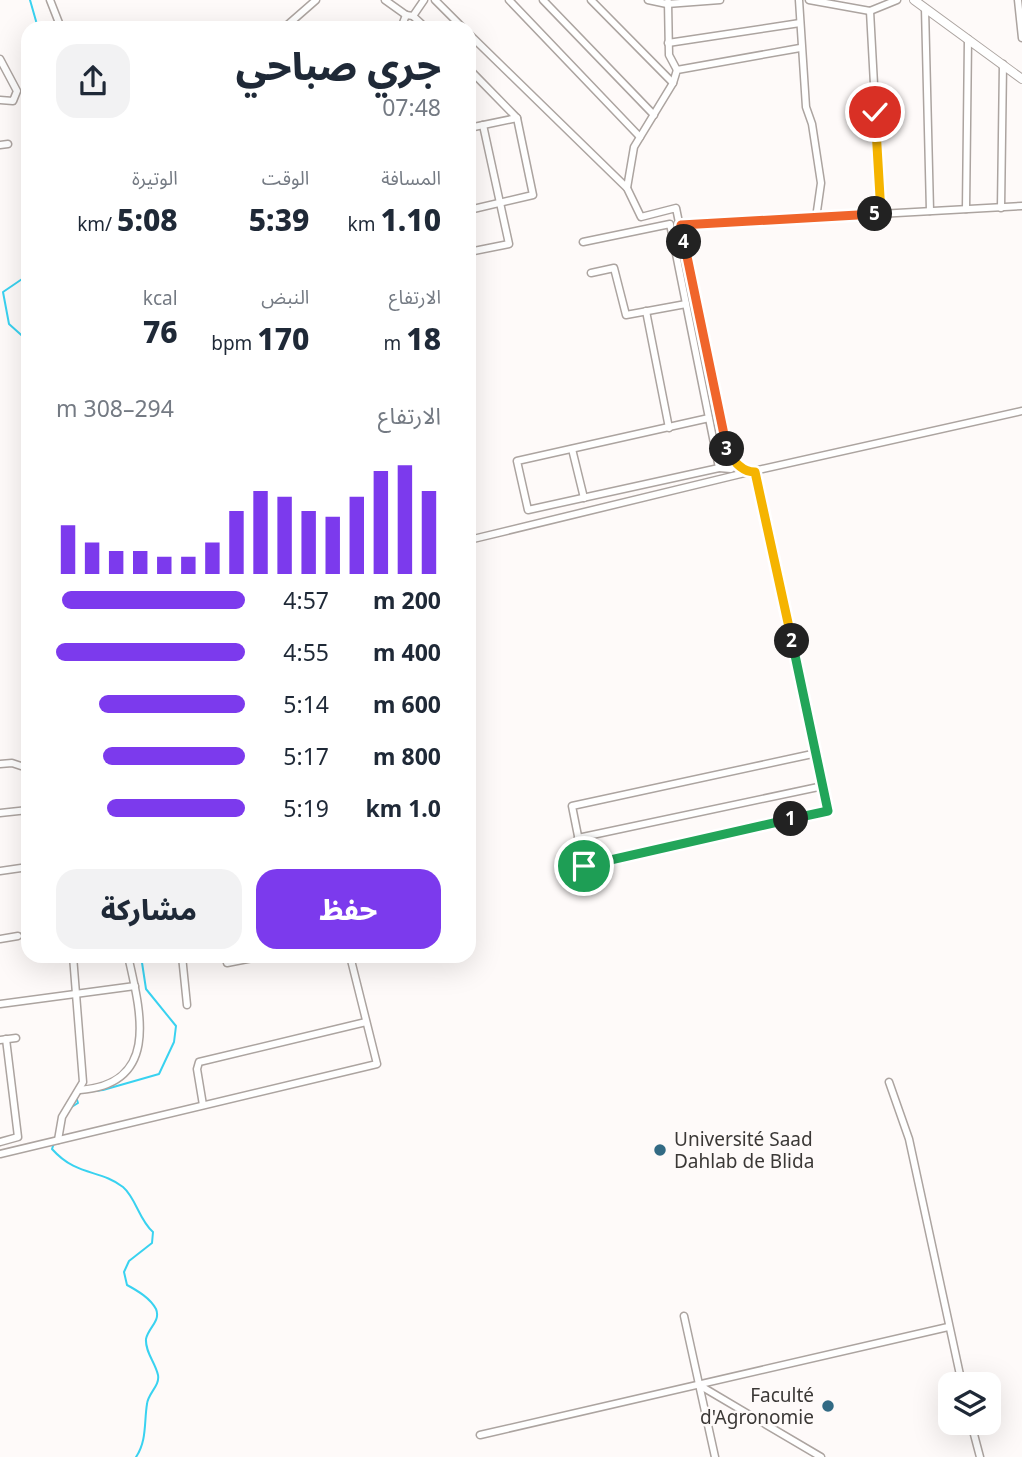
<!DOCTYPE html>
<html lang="ar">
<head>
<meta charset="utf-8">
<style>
	body { margin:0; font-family:"Noto Sans","Noto Sans Arabic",sans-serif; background:#f2f2f3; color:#1f2937; direction:rtl; height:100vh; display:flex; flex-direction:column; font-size:26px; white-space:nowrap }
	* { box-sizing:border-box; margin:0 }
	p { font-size:23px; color:#747a83 }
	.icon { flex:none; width:38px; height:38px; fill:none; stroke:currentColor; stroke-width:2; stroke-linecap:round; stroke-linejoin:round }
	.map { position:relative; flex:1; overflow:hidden; direction:ltr }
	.drawer { position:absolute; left:21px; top:21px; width:455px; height:942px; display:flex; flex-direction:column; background:#fff; border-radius:21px; box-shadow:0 7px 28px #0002; direction:rtl }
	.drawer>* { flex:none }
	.buttons { position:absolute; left:938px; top:1372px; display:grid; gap:14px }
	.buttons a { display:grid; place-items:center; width:63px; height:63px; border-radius:14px; background:#fff; box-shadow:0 7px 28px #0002; font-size:35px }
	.pin { position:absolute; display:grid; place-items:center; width:60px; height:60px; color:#fff; margin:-30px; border:4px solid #fff; border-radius:50%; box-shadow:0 2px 7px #0007 }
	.km { position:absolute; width:35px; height:35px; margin:-18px; border-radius:50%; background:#222; color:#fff; font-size:19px; line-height:35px; text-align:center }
	.round { display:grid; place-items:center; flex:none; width:74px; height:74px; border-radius:21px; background:#f2f2f3 }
	.headline { display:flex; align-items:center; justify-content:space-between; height:119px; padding:0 35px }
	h1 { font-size:38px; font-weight:800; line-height:52px }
	.stats { display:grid; grid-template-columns:repeat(3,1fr); gap:10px; height:119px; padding:7px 35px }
	.stats div { display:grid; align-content:center }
	.stats b { font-size:30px; font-weight:800 }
	.stats small { font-size:19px; font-weight:400 }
	.stats p { font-size:19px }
	.chart { height:196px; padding:14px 35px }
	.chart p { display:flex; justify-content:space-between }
	.chart svg { width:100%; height:126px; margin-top:7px; stroke:#7c3aed; stroke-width:6 }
	.button { display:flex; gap:14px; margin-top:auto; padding:14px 35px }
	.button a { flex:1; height:80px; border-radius:21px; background:#7c3aed; color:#fff; font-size:28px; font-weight:800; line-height:80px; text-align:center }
	.button a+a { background:#f2f2f3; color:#1f2937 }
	ul { padding:0 35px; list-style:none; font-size:23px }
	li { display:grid; grid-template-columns:112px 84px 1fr; align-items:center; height:52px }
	li i { height:18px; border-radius:9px; background:#7c3aed }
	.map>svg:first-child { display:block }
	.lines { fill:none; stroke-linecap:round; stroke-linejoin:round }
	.stream { stroke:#39d2f0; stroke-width:2 }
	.street-casing { stroke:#aca4a0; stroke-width:9 }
	.secondary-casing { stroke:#aca4a0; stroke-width:10 }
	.street { stroke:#fff; stroke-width:6 }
	.secondary { stroke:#fff; stroke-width:8 }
	.split-1-casing { stroke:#fff; stroke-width:14 }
	.split-2-casing { stroke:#fff; stroke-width:14 }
	.split-3-casing { stroke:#fff; stroke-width:14 }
	.split-4-casing { stroke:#fff; stroke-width:14 }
	.split-5-casing { stroke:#fff; stroke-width:14 }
	.split-6-casing { stroke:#fff; stroke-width:14 }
	.split-1 { stroke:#22a559; stroke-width:9 }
	.split-2 { stroke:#22a559; stroke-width:9 }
	.split-3 { stroke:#f5b400; stroke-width:9 }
	.split-4 { stroke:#f0652b; stroke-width:9 }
	.split-5 { stroke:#f0652b; stroke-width:9 }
	.split-6 { stroke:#f5b400; stroke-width:9 }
	.poi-dot { fill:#326a84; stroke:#fefaf9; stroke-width:2.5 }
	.labels { text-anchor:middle; stroke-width:5; stroke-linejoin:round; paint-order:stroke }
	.poi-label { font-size:19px; fill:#3b3836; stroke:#fefaf9; text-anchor:start }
</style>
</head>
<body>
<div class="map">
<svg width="1022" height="1457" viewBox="0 0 1022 1457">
	<rect width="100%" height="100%" fill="#fefaf9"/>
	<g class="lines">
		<!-- stream -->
		<g class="stream">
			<path d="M30 0 38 28"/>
			<path d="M28 275 3 292 9 324 28 341"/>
			<path d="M84 1092 103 1090 159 1074 174 1042 176 1026 146 989 141 956"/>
			<path d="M70 1108 78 1103 76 1097"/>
			<path d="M54 1143 52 1149C77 1177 100 1169 123 1187 136 1198 139 1220 153 1232L152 1243 129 1261 124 1272 127 1285C138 1291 150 1298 156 1309 161 1321 148 1328 146 1339 145 1352 155 1362 158 1375 160 1386 148 1393 147 1404 144 1422 147 1441 136 1457"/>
		</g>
		<defs>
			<g id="street">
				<path d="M50 0 61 28"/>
				<path d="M385 0 406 15"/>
				<path d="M435 0 463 28"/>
				<path d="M509 0 640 137"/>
				<path d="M543 0 654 115"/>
				<path d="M591 0 673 83"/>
				<path d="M648 0 667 4 720 0"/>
				<path d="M799 0 806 107 812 124 821 183 816 218"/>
				<path d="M809 0 870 11 897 0"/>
				<path d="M1018 0 1022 38"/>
				<path d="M668 2 669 55 677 70"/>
				<path d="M925 8 930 211"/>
				<path d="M870 11 881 213"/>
				<path d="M406 15 413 16 424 0"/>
				<path d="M413 16 426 28"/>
				<path d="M284 28 316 0"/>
				<path d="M401 28 406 15"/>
				<path d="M469 34 627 188 641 217 676 208 725 447 737 464 749 472"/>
				<path d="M668 43 800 23"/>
				<path d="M0 59 17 91 13 101 0 100"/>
				<path d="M469 69 517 118 533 195 469 210"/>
				<path d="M469 128 517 118"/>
				<path d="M0 145 8 144"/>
				<path d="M627 188 634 147 673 83 677 70 800 48"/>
				<path d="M1001 208 1003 64"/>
				<path d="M966 209 968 39"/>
				<path d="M681 225 1022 206"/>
				<path d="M583 242 670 224C686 305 703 387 719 468L528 510 517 461 709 418"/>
				<path d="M469 252 509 244 483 125"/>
				<path d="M591 273 614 268 626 315 686 304"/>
				<path d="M646 311 669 428"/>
				<path d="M572 449 584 498"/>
				<path d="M719 468 731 469 737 464"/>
				<path d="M755 472 828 811 584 866 572 806 817 753"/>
				<path d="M469 540 749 472 1022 411"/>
				<path d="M0 764 12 763 21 766"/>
				<path d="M0 813 28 810"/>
				<path d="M578 838 823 786"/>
				<path d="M0 871 21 868"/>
				<path d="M0 939 18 936"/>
				<path d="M182 956 187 1005"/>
				<path d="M227 963 264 956"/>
				<path d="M0 1004 135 986"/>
				<path d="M0 1040 16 1038"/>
				<path d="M889 1082 909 1139 962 1384"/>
				<path d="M80 1090C160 1084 141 1013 128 956"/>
				<path d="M203 1105 197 1069 199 1062 366 1022"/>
				<path d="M58 1140 62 1117 83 1082 73 956"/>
				<path d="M0 1142 18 1137 6 1039"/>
				<path d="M0 1154 377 1064 350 956"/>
				<path d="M684 1316 715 1457"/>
				<path d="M699 1385 821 1457"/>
				<path d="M971 1423 980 1457"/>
				<path d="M480 1435 948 1327"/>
			</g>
			<path id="secondary" d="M914 0 1022 79"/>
		</defs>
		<!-- street casing -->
		<use href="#street" class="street-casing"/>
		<!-- secondary casing -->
		<use href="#secondary" class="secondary-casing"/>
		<!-- street -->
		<use href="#street" class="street"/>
		<!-- secondary -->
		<use href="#secondary" class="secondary"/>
	</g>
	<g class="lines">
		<defs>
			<path id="split-1" d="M584 866 791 819"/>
			<path id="split-2" d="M791 819 828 811 792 641"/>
			<path id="split-3" d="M727 449C733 461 742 472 755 472L792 641"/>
			<path id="split-4" d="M684 242 727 449"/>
			<path id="split-5" d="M684 242 681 225 875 214"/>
			<path id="split-6" d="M875 214H881L875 112"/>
		</defs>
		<!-- split-1 casing -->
		<use href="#split-1" class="split-1-casing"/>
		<!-- split-2 casing -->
		<use href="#split-2" class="split-2-casing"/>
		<!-- split-3 casing -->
		<use href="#split-3" class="split-3-casing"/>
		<!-- split-4 casing -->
		<use href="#split-4" class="split-4-casing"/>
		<!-- split-5 casing -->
		<use href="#split-5" class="split-5-casing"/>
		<!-- split-6 casing -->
		<use href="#split-6" class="split-6-casing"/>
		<!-- split-1 -->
		<use href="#split-1" class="split-1"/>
		<!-- split-2 -->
		<use href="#split-2" class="split-2"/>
		<!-- split-3 -->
		<use href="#split-3" class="split-3"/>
		<!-- split-4 -->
		<use href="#split-4" class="split-4"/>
		<!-- split-5 -->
		<use href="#split-5" class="split-5"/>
		<!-- split-6 -->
		<use href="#split-6" class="split-6"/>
	</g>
	<!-- markers -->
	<g class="poi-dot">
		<circle cx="660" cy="1150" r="7"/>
		<circle cx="828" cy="1406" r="7"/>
	</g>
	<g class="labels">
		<!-- poi labels -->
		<g class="poi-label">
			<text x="674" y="1146">Université Saad<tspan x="674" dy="22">Dahlab de Blida</tspan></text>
			<text x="814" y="1402" text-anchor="end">Faculté<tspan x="814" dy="22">d'Agronomie</tspan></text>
		</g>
	</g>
</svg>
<div class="buttons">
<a><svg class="icon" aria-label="layers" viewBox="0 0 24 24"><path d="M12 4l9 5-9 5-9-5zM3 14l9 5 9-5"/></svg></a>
</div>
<div class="pin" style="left:584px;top:866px;background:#1e9e55"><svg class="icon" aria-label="arrive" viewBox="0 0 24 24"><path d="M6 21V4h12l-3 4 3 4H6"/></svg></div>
<div class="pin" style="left:875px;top:112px;background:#d93025"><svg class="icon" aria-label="check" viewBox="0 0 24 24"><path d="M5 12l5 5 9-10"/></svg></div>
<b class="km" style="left:791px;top:819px">1</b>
<b class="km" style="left:792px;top:641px">2</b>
<b class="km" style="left:727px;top:449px">3</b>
<b class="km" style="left:684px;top:242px">4</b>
<b class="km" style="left:875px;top:214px">5</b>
<section class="drawer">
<div class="headline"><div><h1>جري صباحي</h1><p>07:48</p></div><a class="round"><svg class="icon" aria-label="share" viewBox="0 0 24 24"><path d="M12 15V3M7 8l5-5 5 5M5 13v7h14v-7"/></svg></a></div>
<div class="stats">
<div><p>المسافة</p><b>1.10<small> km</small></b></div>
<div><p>الوقت</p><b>5:39</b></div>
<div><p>الوتيرة</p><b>5:08<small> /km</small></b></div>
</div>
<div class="stats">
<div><p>الارتفاع</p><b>18<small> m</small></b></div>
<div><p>النبض</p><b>170<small> bpm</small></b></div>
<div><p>kcal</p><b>76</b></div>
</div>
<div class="chart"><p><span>الارتفاع</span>294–308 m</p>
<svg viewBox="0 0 160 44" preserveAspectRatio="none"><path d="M5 44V27M15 44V33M25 44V36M35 44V36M45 44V38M55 44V38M65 44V33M75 44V22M85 44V15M95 44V17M105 44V22M115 44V24M125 44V17M135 44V8M145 44V6M155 44V15"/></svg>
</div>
<ul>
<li><b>200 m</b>4:57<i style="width:97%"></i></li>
<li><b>400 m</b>4:55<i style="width:100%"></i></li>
<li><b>600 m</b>5:14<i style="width:77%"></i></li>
<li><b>800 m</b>5:17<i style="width:75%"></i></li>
<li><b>1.0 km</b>5:19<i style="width:73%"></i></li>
</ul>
<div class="button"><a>حفظ</a><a>مشاركة</a></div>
</section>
</div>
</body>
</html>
